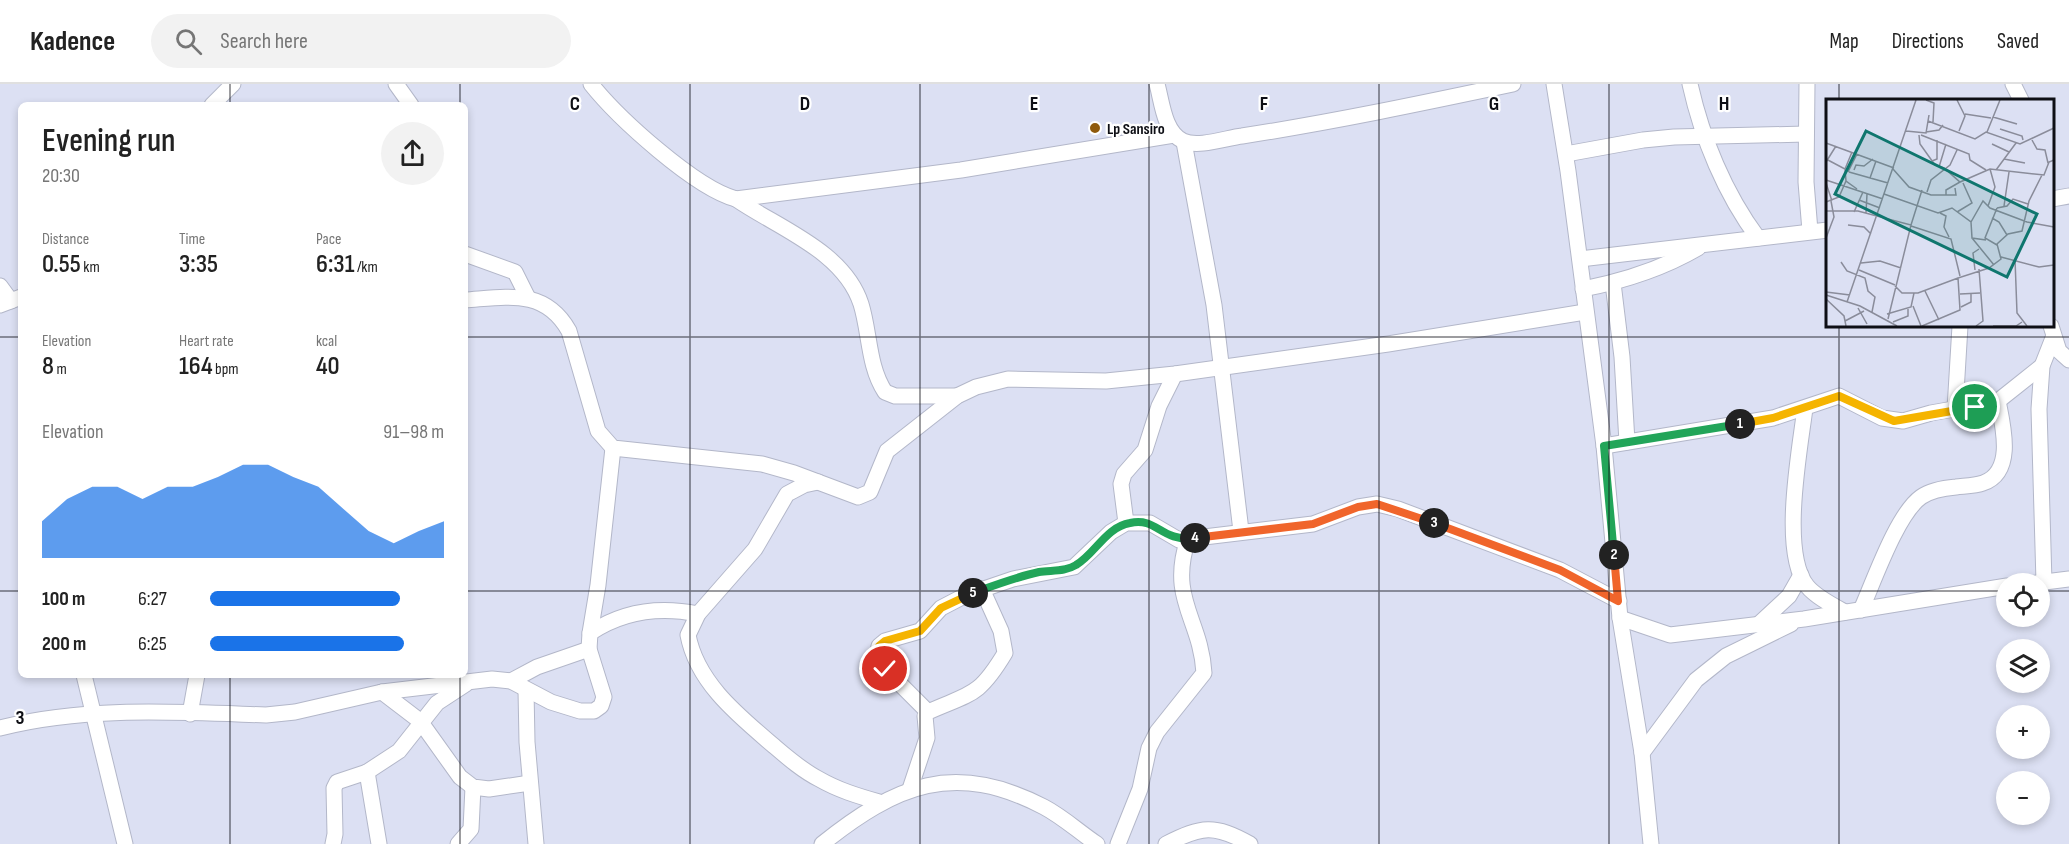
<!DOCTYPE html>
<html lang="en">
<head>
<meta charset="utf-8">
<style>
	body { margin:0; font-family:"Sofia Sans Condensed",sans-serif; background:#f2f2f2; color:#222; height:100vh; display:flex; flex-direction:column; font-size:22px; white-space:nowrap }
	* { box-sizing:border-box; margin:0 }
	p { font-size:20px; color:#767676 }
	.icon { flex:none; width:33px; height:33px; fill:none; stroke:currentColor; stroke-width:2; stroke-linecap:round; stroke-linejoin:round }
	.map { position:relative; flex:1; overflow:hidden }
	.panel { position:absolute; left:18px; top:18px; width:450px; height:576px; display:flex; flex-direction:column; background:#fff; border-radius:9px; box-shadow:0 3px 9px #0003 }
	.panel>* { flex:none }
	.tools { position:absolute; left:1996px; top:489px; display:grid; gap:12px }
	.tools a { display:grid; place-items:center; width:54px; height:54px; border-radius:50%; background:#fff; box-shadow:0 3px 9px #0003; font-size:30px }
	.pin { position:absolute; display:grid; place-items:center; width:51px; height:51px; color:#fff; margin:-26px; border:3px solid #fff; border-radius:50%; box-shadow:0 2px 6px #0007 }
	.km { position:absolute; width:30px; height:30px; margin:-15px; border-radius:50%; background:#222; color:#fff; font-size:16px; line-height:30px; text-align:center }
	.round { display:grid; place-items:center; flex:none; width:63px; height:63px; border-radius:32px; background:#f2f2f2 }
	.headline { display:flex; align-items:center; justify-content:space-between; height:102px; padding:0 24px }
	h1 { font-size:33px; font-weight:600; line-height:45px }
	.metrics { display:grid; grid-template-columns:repeat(3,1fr); gap:9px; height:102px; padding:6px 24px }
	.metrics div { display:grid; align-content:center }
	.metrics b { font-size:26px; font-weight:600 }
	.metrics small { font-size:16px; font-weight:400 }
	.metrics p { font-size:16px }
	.chart { height:168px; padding:12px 24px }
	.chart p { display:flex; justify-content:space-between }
	.chart svg { width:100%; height:108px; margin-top:6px; fill:#1a73e8; opacity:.7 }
	ul { padding:0 24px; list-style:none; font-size:20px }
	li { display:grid; grid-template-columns:96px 72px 1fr; align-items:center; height:45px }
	li i { height:15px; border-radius:8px; background:#1a73e8 }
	header { display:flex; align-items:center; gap:36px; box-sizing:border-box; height:84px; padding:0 30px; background:#fff; border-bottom:2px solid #e0e0e0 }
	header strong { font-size:28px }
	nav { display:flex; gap:33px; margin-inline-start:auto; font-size:21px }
	.search { width:420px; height:54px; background:#f2f2f2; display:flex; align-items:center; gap:15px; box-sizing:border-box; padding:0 21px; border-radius:33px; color:#767676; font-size:22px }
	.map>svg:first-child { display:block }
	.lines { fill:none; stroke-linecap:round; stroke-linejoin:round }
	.street-casing { stroke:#b3b7c9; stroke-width:17 }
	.street { stroke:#fff; stroke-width:15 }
	.split-1-casing { stroke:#fff; stroke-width:12 }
	.split-2-casing { stroke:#fff; stroke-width:12 }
	.split-3-casing { stroke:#fff; stroke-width:12 }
	.split-4-casing { stroke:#fff; stroke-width:12 }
	.split-5-casing { stroke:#fff; stroke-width:12 }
	.split-6-casing { stroke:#fff; stroke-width:12 }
	.split-1 { stroke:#f5b400; stroke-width:8 }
	.split-2 { stroke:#22a559; stroke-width:8 }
	.split-3 { stroke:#f0652b; stroke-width:8 }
	.split-4 { stroke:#f0652b; stroke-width:8 }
	.split-5 { stroke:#22a559; stroke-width:8 }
	.split-6 { stroke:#f5b400; stroke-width:8 }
	.grid { fill:none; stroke:#0e0f15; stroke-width:1.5; stroke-opacity:0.55 }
	.poi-dot { fill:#8f5a0d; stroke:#fff; stroke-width:2 }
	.labels { text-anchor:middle; stroke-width:4.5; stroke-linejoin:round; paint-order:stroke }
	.poi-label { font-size:16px; font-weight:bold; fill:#0e0f15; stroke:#fff; text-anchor:start }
	.inset-road { fill:none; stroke:#8a8c9a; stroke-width:1.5 }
	.view { fill:#0f766e; fill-opacity:0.15; stroke:#0f766e; stroke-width:3 }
	.inset-edge { fill:none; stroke:#0e0f15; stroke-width:3 }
	.grid-label { font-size:20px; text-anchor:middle; font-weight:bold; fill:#0e0f15; stroke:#fff; stroke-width:4.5; stroke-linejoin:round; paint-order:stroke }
</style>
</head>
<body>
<header>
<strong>Kadence</strong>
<div class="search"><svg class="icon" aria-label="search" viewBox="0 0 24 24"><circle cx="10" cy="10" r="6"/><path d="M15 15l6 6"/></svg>Search here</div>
<nav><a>Map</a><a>Directions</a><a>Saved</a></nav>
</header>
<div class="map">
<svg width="2069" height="760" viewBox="0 0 2069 760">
	<rect width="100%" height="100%" fill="#dce0f3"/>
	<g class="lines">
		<defs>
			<g id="street">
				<path d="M396 0 411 21"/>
				<path d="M591 0C618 34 695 104 736 115L961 86 1174 51"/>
				<path d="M1157 0C1162 18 1164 48 1183 57 1198 64 1226 54 1242 52 1333 38 1423 19 1513 0"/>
				<path d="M1554 0 1568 87 1604 362 1620 534 1642 669 1651 760"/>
				<path d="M1690 0C1702 54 1725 110 1758 154"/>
				<path d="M1807 0 1806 98 1810 147"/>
				<path d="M2013 0 2021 16"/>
				<path d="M212 21 233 0"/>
				<path d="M1184 58 1214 221 1241 447"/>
				<path d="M1566 70 1643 56 1674 53 1806 50"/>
				<path d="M736 115C778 144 844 167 861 220 870 249 868 282 885 308L895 312H957"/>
				<path d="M2052 115 2069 112"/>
				<path d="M465 170 515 188 528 214"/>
				<path d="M1580 175 1828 146"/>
				<path d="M1613 199 1622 273 1627 358"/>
				<path d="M0 202 11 217"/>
				<path d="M1583 205C1624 197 1662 185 1698 164"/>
				<path d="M465 216C507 213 545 204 569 247L598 347 613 364 762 380 794 389 858 413 870 408 887 367 957 312 976 303 1008 295 1106 297 1175 290 1388 260 1585 228"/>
				<path d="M0 221 21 213"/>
				<path d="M2051 242 2059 267 2069 276"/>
				<path d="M1805 324C1800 365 1780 468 1807 502 1816 513 1832 521 1845 528"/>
				<path d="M1955 325 1960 242"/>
				<path d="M1604 362 1773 334 1839 312 1882 334 1903 337 1931 329 1998 317 2042 282"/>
				<path d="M818 398 804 401 787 410 755 465 698 530 688 551C697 599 739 632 774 662 788 674 803 687 819 695 838 706 858 712 879 718"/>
				<path d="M1126 439 1121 400 1124 390 1145 366 1159 322 1175 290"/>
				<path d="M2044 498 2039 325 2042 282 2053 254"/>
				<path d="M2029 500 2069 495"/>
				<path d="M1861 526C1874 497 1897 430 1921 413 1931 406 1944 404 1956 403 1964 402 1975 402 1983 399 2015 388 2003 342 1998 317"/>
				<path d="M1620 534 1670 551 1804 535 2007 502"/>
				<path d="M1760 539 1789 512 1801 491"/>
				<path d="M590 549C623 527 659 522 698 530"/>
				<path d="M84 591 125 760"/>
				<path d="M511 597 537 583 589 565"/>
				<path d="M526 606 527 658 536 760"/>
				<path d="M382 608 420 637 460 693 473 703 489 705 530 699"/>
				<path d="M928 628 885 585 878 569 879 562 885 557 920 547 941 524 966 511 1013 495 1074 483 1111 448 1126 439H1150L1179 456 1313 440 1358 423 1377 420 1398 425 1560 486 1619 517"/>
				<path d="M190 630 197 591"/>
				<path d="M0 644C85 622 179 628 266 631L295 628 382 608 492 595 511 597 551 618 580 627H594L601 622 604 613 589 565 590 549 598 501 613 364"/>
				<path d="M1642 669 1696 596 1726 572 1791 540"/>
				<path d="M367 688 379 760"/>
				<path d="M910 705 927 654 925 632 928 628C970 609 978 614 1005 569L1001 547 982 505"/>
				<path d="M333 760 335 750 334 704 337 698 367 688 399 667 437 619 466 600"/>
				<path d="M458 760 471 745 473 703"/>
				<path d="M822 760C896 701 954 676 1044 723 1063 733 1079 748 1097 760"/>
				<path d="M1118 760 1140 705 1149 664 1157 648 1204 589C1201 535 1168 515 1188 455"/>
				<path d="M1166 760C1202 742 1214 740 1250 760"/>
			</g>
		</defs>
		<!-- street casing -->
		<use href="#street" class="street-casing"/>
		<!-- street -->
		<use href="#street" class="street"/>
	</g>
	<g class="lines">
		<defs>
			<path id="split-1" d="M1740 340 1773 334 1839 312 1894 337 1975 323"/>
			<path id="split-2" d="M1614 471 1604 362 1740 340"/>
			<path id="split-3" d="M1434 439 1560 486 1618 517 1614 471"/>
			<path id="split-4" d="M1195 454 1313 440 1358 423 1377 420 1434 439"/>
			<path id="split-5" d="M973 509C995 501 1016 493 1039 488 1051 486 1065 488 1076 481 1095 470 1106 443 1130 439 1158 433 1160 458 1195 454"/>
			<path id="split-6" d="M885 585 878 568 879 562 885 557 920 547 941 524 973 509"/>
		</defs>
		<!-- split-1 casing -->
		<use href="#split-1" class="split-1-casing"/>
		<!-- split-2 casing -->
		<use href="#split-2" class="split-2-casing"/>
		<!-- split-3 casing -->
		<use href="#split-3" class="split-3-casing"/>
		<!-- split-4 casing -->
		<use href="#split-4" class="split-4-casing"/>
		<!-- split-5 casing -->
		<use href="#split-5" class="split-5-casing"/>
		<!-- split-6 casing -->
		<use href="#split-6" class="split-6-casing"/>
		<!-- split-1 -->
		<use href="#split-1" class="split-1"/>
		<!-- split-2 -->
		<use href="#split-2" class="split-2"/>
		<!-- split-3 -->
		<use href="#split-3" class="split-3"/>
		<!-- split-4 -->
		<use href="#split-4" class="split-4"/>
		<!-- split-5 -->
		<use href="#split-5" class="split-5"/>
		<!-- split-6 -->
		<use href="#split-6" class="split-6"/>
	</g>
	<!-- grid -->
	<path class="grid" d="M230 0V21M460 0V21M690 0V760M920 0V760M1149 0V760M1379 0V760M1609 0V760M1839 0V16M1839 242V760M0 253H21M465 253H2069M0 507H21M465 507H2007M2040 507H2069M230 591V760M460 591V760"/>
	<!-- markers -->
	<circle class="poi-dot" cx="1095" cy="44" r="6"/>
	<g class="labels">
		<!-- poi labels -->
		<g class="poi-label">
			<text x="1107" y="50">Lp Sansiro</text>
		</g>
	</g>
	<!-- overview -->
	<g transform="translate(1826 15)">
		<rect width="228" height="228" fill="#dce0f3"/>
		<path class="inset-road" d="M100 1 108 4 107 23M131 1 139 17 133 32M139 15 165 19M167 18 191 25M102 22 149 40 160 33 194 45 228 29M174 30 196 37 197 41M80 32 100 34 103 16M100 33 113 31 117 26M161 33 174 1M93 36 94 45 109 66 118 69 134 83 164 70 218 76 223 63 228 61M95 36 143 55 144 61 160 71M206 41 211 50 219 51 222 64M0 44 68 69M166 45 183 53M0 60 19 70 20 82 31 90M178 60 199 64M106 62 111 60V41M0 63 10 47M113 68 120 45M19 70 26 53M67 70 83 88 105 96H130L129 89M28 71 30 66 38 67 47 60M170 71 190 44M22 73 31 55M23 73 62 84M44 79 50 62M0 81 57 100M0 84 6 102M101 93 105 81 124 66 131 51M58 95 112 114 126 109 145 123 146 139 160 141M120 96V91L134 83M33 101 54 109M0 103 13 98 20 82M162 107 169 88 164 70M178 107 183 73M171 109 181 107 187 100 202 105M0 112H32L85 126 62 220M28 113 37 93M131 113 146 104 137 84M40 114 41 95M114 114 120 117 118 128 123 138M166 119 173 123 181 136M145 123 157 102 164 109 201 123 228 128M22 126 38 128 45 135M85 126 96 91M85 127 125 140 134 177M0 139 8 118 5 102M146 139 168 166M171 146 159 139 171 109M175 158 213 168 228 166M189 160 191 214 201 227M15 163 21 172 39 179 42 192 49 198 46 213M35 164 54 162 75 169M33 171 69 186M149 171 147 154 153 150M69 187 76 194H92L132 179M99 192 113 221M0 193 24 196M134 195 154 194M0 196 34 207 71 227M0 200 18 217 20 227M21 203 90 1M87 207 95 227M135 208 145 203V195M32 209 41 225M61 215 85 208 88 194M19 222 38 212M67 223 82 217V210M96 227 134 211 132 179 163 169 175 160 171 145 182 135 196 132 203 102 216 76M150 227 157 222 153 170M167 227H190L196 223"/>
		<path class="view" d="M40 32 211 115 181 178 9 95Z"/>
		<rect width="228" height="228" class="inset-edge"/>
	</g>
	<g class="grid-label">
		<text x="575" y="26">C</text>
		<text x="805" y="26">D</text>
		<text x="1034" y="26">E</text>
		<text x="1264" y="26">F</text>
		<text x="1494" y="26">G</text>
		<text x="1724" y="26">H</text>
		<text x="20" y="640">3</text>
	</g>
</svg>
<div class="tools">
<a><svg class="icon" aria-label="locate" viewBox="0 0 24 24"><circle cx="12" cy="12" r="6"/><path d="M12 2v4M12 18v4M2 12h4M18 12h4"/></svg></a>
<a><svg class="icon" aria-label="layers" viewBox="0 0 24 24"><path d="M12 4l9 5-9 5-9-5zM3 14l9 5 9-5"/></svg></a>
<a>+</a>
<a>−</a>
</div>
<div class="pin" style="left:1975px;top:323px;background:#1e9e55"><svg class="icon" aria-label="arrive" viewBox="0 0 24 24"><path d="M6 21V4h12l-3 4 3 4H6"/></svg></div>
<div class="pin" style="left:885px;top:585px;background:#d93025"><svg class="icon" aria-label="check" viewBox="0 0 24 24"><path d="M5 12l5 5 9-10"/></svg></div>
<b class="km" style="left:1740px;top:340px">1</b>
<b class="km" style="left:1614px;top:471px">2</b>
<b class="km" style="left:1434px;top:439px">3</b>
<b class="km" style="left:1195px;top:454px">4</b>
<b class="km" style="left:973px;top:509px">5</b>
<section class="panel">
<div class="headline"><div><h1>Evening run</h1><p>20:30</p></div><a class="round"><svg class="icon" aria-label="share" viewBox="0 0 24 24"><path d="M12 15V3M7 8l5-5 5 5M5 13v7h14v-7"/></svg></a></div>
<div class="metrics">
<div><p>Distance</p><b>0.55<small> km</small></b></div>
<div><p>Time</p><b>3:35</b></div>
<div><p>Pace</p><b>6:31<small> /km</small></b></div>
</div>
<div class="metrics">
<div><p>Elevation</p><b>8<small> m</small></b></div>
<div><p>Heart rate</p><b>164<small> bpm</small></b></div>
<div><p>kcal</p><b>40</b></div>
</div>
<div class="chart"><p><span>Elevation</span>91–98 m</p>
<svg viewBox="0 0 160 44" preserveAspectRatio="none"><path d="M0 44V29L10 20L20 15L30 15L40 20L50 15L60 15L70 11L80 6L90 6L100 11L110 15L120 24L130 33L140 38L150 33L160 29V44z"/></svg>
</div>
<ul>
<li><b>100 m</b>6:27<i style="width:81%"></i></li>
<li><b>200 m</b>6:25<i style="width:83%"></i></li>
</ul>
</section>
</div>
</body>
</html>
